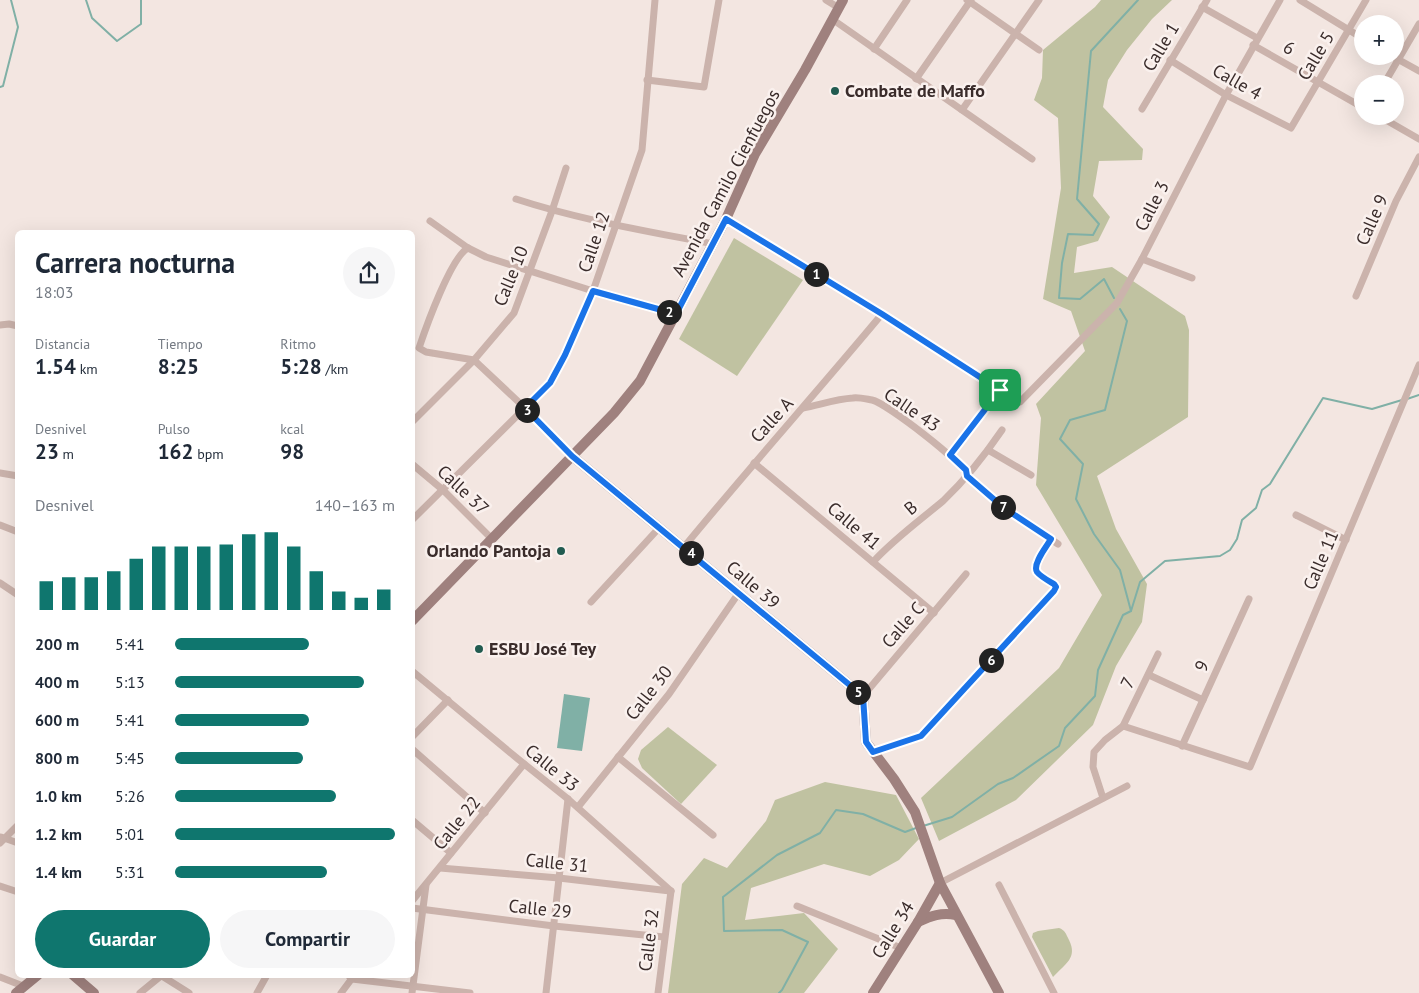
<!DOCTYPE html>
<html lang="es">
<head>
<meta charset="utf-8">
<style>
	body { margin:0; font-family:"PT Sans",sans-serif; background:#f6f6f7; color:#1f2937; height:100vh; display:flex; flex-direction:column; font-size:19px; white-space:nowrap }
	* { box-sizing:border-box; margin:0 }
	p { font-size:16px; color:#747a83 }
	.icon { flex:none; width:28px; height:28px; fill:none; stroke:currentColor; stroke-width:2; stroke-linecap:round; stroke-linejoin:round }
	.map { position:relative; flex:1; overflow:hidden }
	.details { position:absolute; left:15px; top:230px; width:400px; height:748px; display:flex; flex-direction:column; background:#fff; border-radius:8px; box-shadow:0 5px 20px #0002 }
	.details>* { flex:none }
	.controls { position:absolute; left:1354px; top:15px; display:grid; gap:10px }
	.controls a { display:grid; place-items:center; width:50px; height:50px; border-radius:50%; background:#fff; box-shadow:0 5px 20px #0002; font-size:25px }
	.pin { position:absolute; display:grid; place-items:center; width:42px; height:42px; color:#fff; margin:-21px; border-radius:10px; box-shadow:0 2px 8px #0006 }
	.km { position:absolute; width:25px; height:25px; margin:-12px; border-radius:50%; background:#222; color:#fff; font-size:14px; line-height:25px; text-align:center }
	.round { display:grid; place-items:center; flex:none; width:52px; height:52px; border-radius:26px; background:#f6f6f7 }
	.overview { display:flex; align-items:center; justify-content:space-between; height:85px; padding:0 20px }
	h1 { font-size:28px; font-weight:800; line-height:38px }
	.metrics { display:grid; grid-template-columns:repeat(3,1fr); gap:8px; height:85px; padding:5px 20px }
	.metrics div { display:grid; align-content:center }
	.metrics b { font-size:21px; font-weight:800 }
	.metrics small { font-size:14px; font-weight:400 }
	.metrics p { font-size:14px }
	.chart { height:140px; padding:10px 20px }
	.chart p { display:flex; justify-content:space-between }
	.chart svg { width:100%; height:90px; margin-top:5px; stroke:#0f766e; stroke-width:6 }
	.cta { display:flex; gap:10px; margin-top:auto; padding:10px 20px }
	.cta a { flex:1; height:58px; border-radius:30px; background:#0f766e; color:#fff; font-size:20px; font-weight:800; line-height:58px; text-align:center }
	.cta a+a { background:#f6f6f7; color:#1f2937 }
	ul { padding:0 20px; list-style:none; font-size:16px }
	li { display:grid; grid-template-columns:80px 60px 1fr; align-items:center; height:38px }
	li i { height:12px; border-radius:6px; background:#0f766e }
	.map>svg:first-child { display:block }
	.green { fill:#c0c2a1 }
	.water { fill:#80b0a6 }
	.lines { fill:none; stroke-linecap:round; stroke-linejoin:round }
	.stream { stroke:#80b0a6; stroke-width:2 }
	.street { stroke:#cbb3ac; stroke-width:7 }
	.secondary { stroke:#9f817e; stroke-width:10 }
	.route-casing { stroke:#fff; stroke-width:10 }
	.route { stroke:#1a73e8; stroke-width:6 }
	.poi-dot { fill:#215b50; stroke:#faf1ee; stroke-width:2 }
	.labels { text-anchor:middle; stroke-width:5; stroke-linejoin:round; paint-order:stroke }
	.street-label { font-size:18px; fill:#3a2c2b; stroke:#faf1ee }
	.poi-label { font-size:18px; font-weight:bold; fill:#3a2c2b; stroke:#faf1ee; text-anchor:start }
</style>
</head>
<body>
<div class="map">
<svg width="1419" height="993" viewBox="0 0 1419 993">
	<rect width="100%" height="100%" fill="#f3e6e1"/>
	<!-- green -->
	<g class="green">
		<path d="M1101 0H1172L1152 19 1127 50 1108 80 1103 107 1143 149 1142 160 1099 161 1093 196 1110 217 1098 241 1077 247 1074 273 1112 267 1185 316 1189 330 1188 417 1097 476 1116 529 1147 584 1142 622 1116 666 1093 725 1016 800 939 841 921 798 1059 668 1102 595 1036 485 1041 418 1036 404 1085 351 1071 311 1043 299 1061 188 1058 118 1034 100 1042 78 1043 50 1095 7Z"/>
		<path d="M734 238 803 280 737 376 679 339Z"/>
		<path d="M668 727 717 765 681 804 642 768 638 759 641 750Z"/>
		<path d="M825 782 896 795 919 839 899 860 870 876 824 864 751 888 745 920 804 913 838 949 804 993H668L682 884 704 858 727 868 766 821 775 800Z"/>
		<path d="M1059 928C1065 930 1066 934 1069 940 1078 958 1065 964 1053 977L1032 937 1033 933 1038 931Z"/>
	</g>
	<!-- water -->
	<path class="water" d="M564 694 590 698 582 751 557 748Z"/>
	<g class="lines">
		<!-- stream -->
		<g class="stream">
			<path d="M86 0 92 18 117 41 141 24V0"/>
			<path d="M0 87 3 86 18 27 11 0"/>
			<path d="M1114 298 1104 279 1080 299 1059 298 1062 263 1068 234 1093 235 1099 224 1077 199 1091 51 1138 0"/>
			<path d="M1407 399 1419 395"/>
			<path d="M1131 611 1140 582 1165 561 1220 556 1230 550 1237 539 1242 520 1256 508 1262 490 1270 484 1323 398 1372 409 1402 400"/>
			<path d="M923 826 952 817 998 784 1013 778 1059 746 1065 728 1095 696 1098 670 1123 615 1131 611 1120 570 1094 534 1076 499 1083 464 1060 439 1070 420 1105 410 1127 321 1120 309"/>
			<path d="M779 993 782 990 808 942 782 930 724 931 723 897 777 855 820 833 836 810 863 814 905 832 916 828"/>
		</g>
		<!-- street -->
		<g class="street">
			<path d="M826 0 839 8"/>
			<path d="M967 0 1039 50"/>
			<path d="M1300 0 1362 38"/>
			<path d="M1202 7 1257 38"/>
			<path d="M832 19 1032 159"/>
			<path d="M1253 45 1362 107"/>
			<path d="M874 49 907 0"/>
			<path d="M1392 56 1419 71"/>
			<path d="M1170 60 1226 95 1291 128 1366 0"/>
			<path d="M916 79 971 0"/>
			<path d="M647 80 704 87 719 0"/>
			<path d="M1384 84 1419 24"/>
			<path d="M1142 109 1207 0"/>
			<path d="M962 110 1039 0"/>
			<path d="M1379 116 1419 139"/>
			<path d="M516 199C580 220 647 231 713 244"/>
			<path d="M726 219 882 314 1020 402 1117 303 1142 259 1226 95 1280 0"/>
			<path d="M430 221 468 248 486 257 593 291 676 313"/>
			<path d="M468 248C451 257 426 327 419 348L426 352 474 360 525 408 572 456"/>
			<path d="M1142 259 1192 278"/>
			<path d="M1356 296 1396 201 1419 157"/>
			<path d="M0 325 9 324 18 326"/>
			<path d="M803 408C819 405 836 399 853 398 858 397 866 399 872 400 886 403 964 463 967 475L1005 508 1058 544"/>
			<path d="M412 422 474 360 514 313 552 211 566 168"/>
			<path d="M988 450 1031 475"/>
			<path d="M950 455 1000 389"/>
			<path d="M754 463 934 613"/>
			<path d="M412 464 443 490 492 539"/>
			<path d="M0 473 18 476"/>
			<path d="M1296 515 1346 540"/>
			<path d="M412 520 550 383 565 355 593 291 642 150 655 0"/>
			<path d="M0 525 18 532"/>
			<path d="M684 547C749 468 817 392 882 314"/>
			<path d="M873 562C894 539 919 521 943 501 965 480 985 455 1002 430"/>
			<path d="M0 583 18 595"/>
			<path d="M591 602 659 528"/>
			<path d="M412 671 518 759 568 799 671 891"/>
			<path d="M1149 675 1203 700"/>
			<path d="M863 696 966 574"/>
			<path d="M1123 726 1250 767 1419 365"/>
			<path d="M412 737 448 700"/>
			<path d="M1182 746 1249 599"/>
			<path d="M412 749 485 813"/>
			<path d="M873 752 921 736 1054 591 1056 587 1054 584C1046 579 1036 575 1036 564L1051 539"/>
			<path d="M618 757 713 835"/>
			<path d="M1103 798 1093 767 1094 752 1105 740 1123 726 1158 654"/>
			<path d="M578 807 669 694 738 594"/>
			<path d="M412 820 451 853"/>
			<path d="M1 837 18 843"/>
			<path d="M0 843 18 825"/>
			<path d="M440 868 559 878 670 891"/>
			<path d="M940 883 1127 786"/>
			<path d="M999 885 1054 993"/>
			<path d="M0 886 18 892"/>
			<path d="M412 901 524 764"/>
			<path d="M797 906 901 948"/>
			<path d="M412 908 554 926 664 937"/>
			<path d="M348 975 352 979 470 993"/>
			<path d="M162 976 189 993"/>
			<path d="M0 977 23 986"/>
			<path d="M140 993 162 975"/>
			<path d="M257 993 267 975"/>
			<path d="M341 993 353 977"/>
			<path d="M412 993 426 885"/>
			<path d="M546 993 568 799"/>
			<path d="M658 993 671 891"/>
		</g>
		<!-- secondary -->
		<g class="secondary">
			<path d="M572 456 863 696 866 742 894 779 915 812 940 883 999 993"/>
			<path d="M412 621 614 413 640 381 726 219 755 154 805 70 843 0"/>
			<path d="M918 922C931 916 941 912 956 915"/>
			<path d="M73 975 94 993"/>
			<path d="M16 993 38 975"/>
			<path d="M873 993 918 922 940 883"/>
		</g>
	</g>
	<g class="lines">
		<defs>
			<path id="route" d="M726 219 882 314 1000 390 950 455 966 470 967 476 1004 508 1051 539C1047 546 1032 564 1037 572 1041 577 1049 581 1054 584L1056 587 1054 591 921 736 873 752 866 742 863 696 572 456 525 408 550 383 565 355 593 291 676 314Z"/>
		</defs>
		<!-- route casing -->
		<use href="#route" class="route-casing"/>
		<!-- route -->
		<use href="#route" class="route"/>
	</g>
	<!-- markers -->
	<g class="poi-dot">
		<circle cx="835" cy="91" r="5"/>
		<circle cx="561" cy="551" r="5"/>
		<circle cx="479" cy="649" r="5"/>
	</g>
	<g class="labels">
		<!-- street labels -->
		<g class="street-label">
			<text transform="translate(1161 47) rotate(-59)" y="6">Calle 1</text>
			<text transform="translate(1289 48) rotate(30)" y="6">6</text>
			<text transform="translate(1316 56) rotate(-59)" y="6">Calle 5</text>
			<text transform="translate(1237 82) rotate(30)" y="6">Calle 4</text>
			<text transform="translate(726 183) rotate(-62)" y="6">Avenida Camilo Cienfuegos</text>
			<text transform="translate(1152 206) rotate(-63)" y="6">Calle 3</text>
			<text transform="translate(1372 220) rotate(-66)" y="6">Calle 9</text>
			<text transform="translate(594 242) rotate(-71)" y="6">Calle 12</text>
			<text transform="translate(511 276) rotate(-68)" y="6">Calle 10</text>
			<text transform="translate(912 410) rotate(34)" y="6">Calle 43</text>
			<text transform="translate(772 420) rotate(-48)" y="6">Calle A</text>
			<text transform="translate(463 490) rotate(43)" y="6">Calle 37</text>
			<text transform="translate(911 508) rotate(-40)" y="6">B</text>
			<text transform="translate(854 526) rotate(40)" y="6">Calle 41</text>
			<text transform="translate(1321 560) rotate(-67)" y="6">Calle 11</text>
			<text transform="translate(753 585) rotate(40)" y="6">Calle 39</text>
			<text transform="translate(903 625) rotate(-49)" y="6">Calle C</text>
			<text transform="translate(1202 666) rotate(-66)" y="6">9</text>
			<text transform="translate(1128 683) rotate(-63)" y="6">7</text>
			<text transform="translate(649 693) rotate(-52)" y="6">Calle 30</text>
			<text transform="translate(552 768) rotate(39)" y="6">Calle 33</text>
			<text transform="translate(457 823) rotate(-51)" y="6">Calle 22</text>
			<text transform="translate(557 863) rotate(6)" y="6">Calle 31</text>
			<text transform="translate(540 909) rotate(6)" y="6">Calle 29</text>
			<text transform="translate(893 930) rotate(-58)" y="6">Calle 34</text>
			<text transform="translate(649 940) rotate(-83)" y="6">Calle 32</text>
		</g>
		<!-- poi labels -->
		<g class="poi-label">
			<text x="845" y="97">Combate de Maffo</text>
			<text x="551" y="557" text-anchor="end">Orlando Pantoja</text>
			<text x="489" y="655">ESBU José Tey</text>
		</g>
	</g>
</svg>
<div class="controls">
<a>+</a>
<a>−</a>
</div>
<div class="pin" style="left:1000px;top:390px;background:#1e9e55"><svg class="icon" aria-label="arrive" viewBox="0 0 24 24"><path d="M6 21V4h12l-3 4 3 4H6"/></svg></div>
<b class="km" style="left:816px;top:274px">1</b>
<b class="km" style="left:669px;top:312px">2</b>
<b class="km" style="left:527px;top:410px">3</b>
<b class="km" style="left:691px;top:553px">4</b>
<b class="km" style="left:858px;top:692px">5</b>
<b class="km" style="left:991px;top:660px">6</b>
<b class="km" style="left:1003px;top:507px">7</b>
<section class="details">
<div class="overview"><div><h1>Carrera nocturna</h1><p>18:03</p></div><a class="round"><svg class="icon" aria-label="share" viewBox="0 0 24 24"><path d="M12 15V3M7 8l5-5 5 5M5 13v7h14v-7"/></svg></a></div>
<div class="metrics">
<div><p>Distancia</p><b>1.54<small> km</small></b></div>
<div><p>Tiempo</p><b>8:25</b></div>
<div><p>Ritmo</p><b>5:28<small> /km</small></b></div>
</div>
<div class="metrics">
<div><p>Desnivel</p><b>23<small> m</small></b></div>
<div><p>Pulso</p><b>162<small> bpm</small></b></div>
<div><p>kcal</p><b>98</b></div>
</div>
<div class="chart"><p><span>Desnivel</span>140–163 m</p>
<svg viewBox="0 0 160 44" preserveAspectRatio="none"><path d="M5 44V30M15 44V28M25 44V28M35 44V25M45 44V19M55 44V13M65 44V13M75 44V13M85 44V12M95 44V7M105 44V6M115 44V13M125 44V25M135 44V35M145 44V38M155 44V34"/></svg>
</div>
<ul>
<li><b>200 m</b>5:41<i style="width:61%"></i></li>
<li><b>400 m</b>5:13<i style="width:86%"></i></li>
<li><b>600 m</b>5:41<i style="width:61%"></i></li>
<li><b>800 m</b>5:45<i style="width:58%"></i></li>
<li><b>1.0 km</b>5:26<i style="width:73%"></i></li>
<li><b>1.2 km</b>5:01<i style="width:100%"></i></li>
<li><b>1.4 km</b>5:31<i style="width:69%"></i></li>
</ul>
<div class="cta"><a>Guardar</a><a>Compartir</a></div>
</section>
</div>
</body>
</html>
